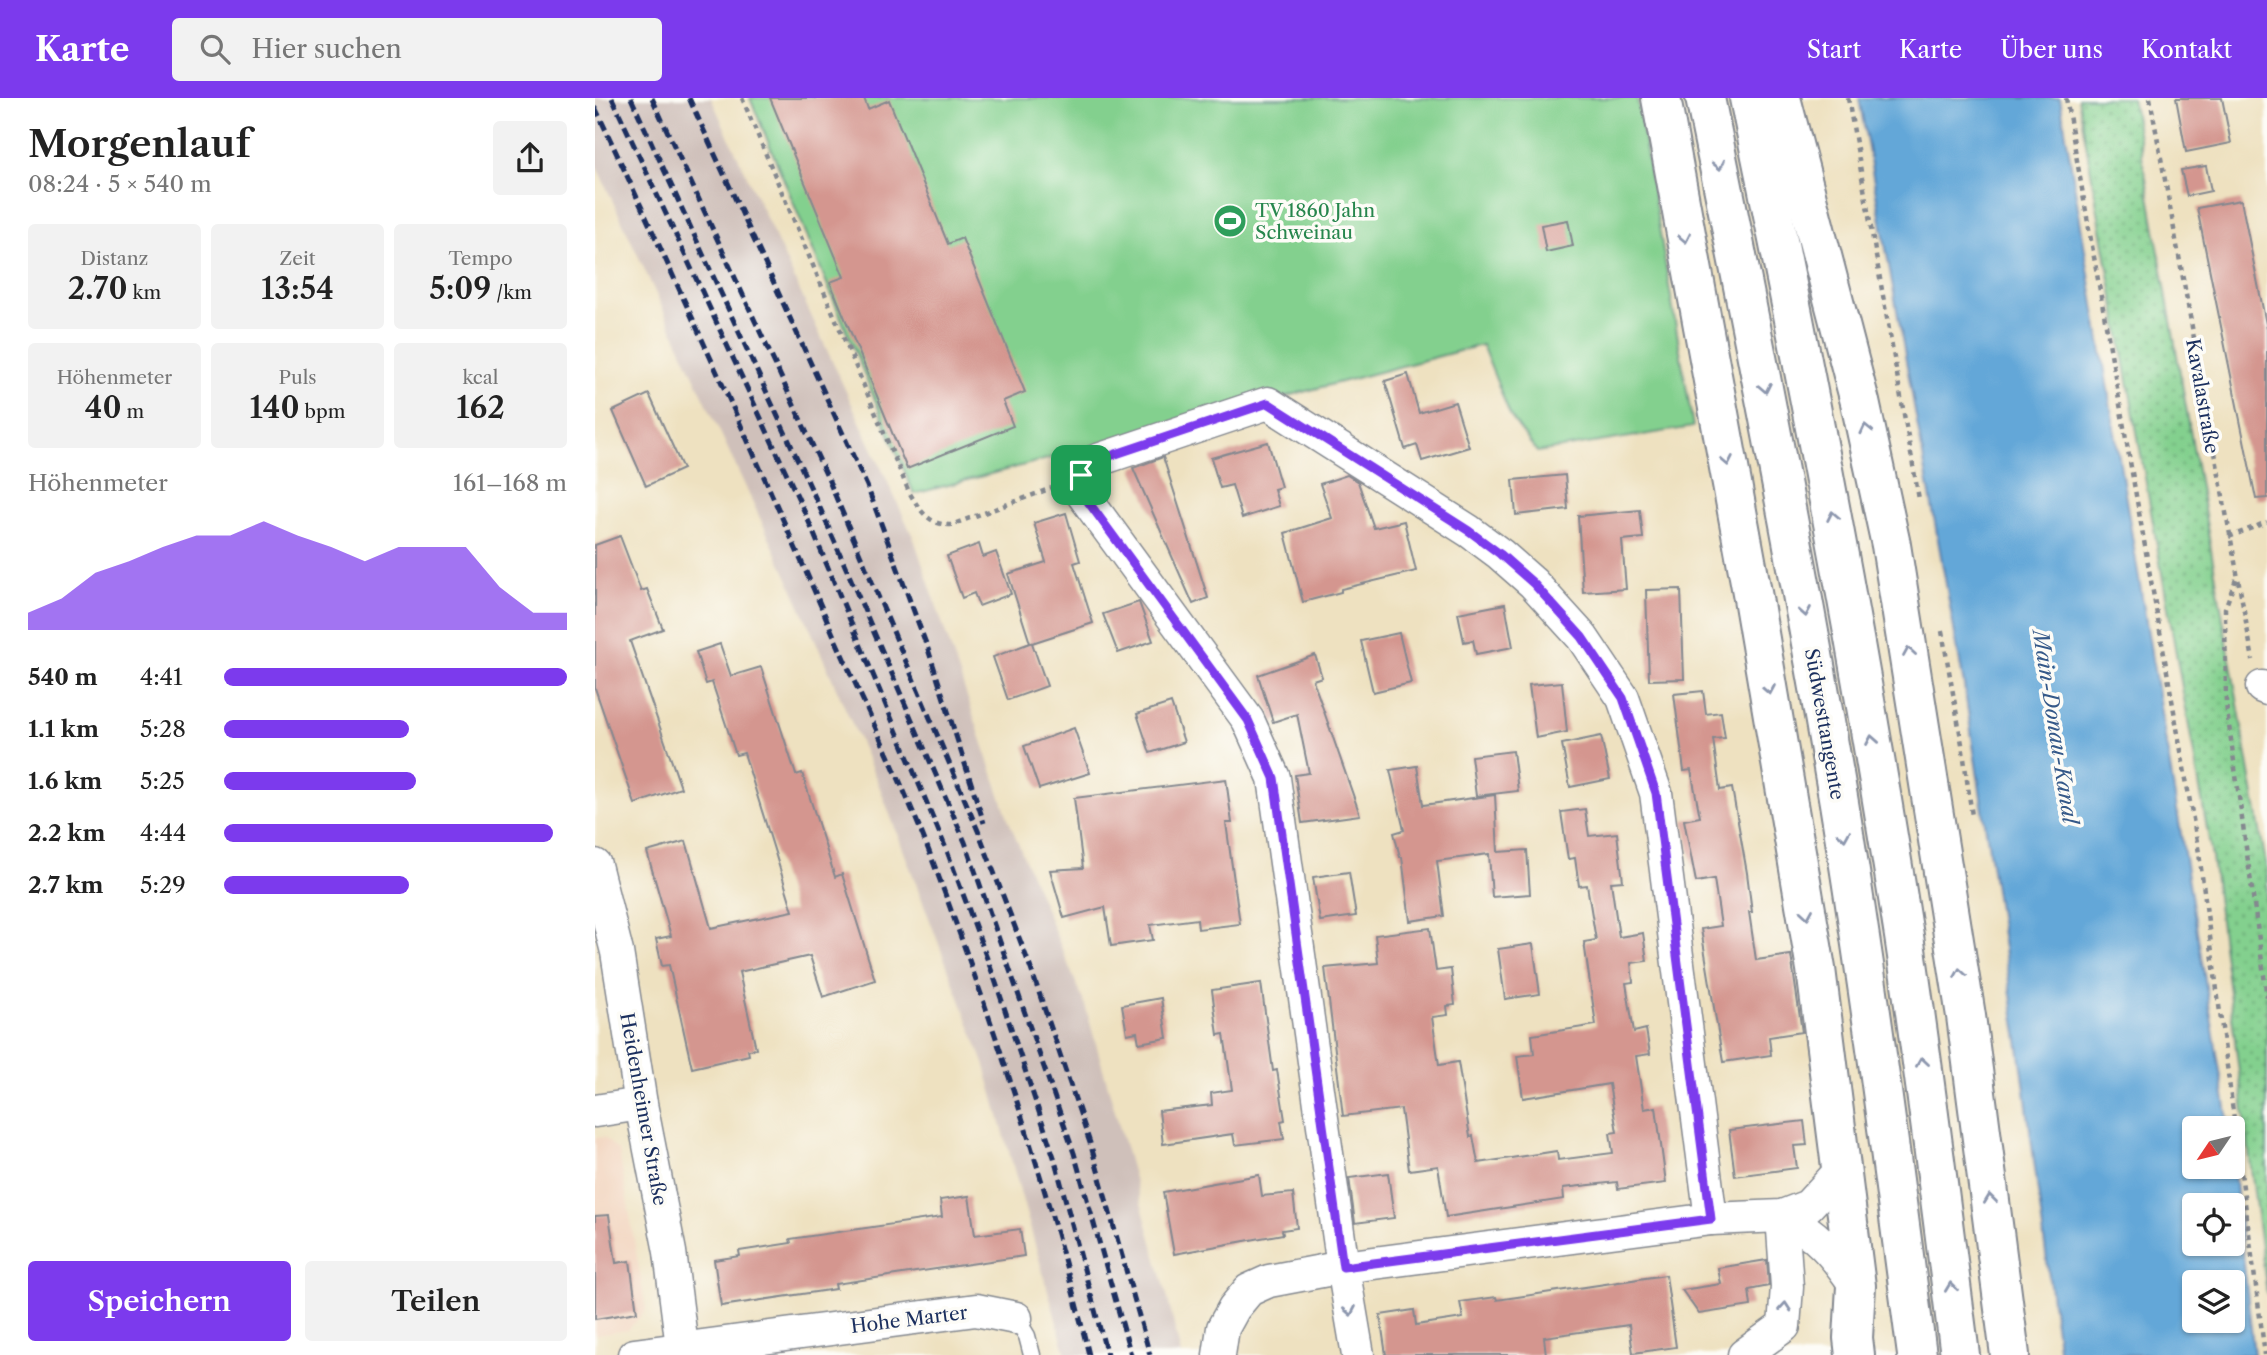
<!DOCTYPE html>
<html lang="de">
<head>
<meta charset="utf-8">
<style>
	body { margin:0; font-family:"Libre Caslon Text",serif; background:#f2f2f2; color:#222; height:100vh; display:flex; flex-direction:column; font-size:26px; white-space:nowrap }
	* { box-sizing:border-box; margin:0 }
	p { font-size:23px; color:#767676 }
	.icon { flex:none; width:38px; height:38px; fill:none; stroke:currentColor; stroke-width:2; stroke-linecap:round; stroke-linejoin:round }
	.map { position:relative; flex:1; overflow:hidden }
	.side { display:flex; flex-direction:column; background:#fff; width:595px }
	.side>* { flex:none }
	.needle { width:46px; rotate:235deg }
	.buttons { position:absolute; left:1587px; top:1018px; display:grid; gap:14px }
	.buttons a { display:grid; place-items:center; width:63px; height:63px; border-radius:7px; background:#fff; box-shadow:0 2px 5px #0004; font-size:35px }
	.pin { position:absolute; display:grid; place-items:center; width:60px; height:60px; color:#fff; margin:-30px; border-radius:14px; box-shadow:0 4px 10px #0006 }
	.round { display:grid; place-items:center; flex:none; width:74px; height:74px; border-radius:7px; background:#f2f2f2 }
	.headline { display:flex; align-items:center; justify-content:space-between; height:119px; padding:0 28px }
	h1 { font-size:38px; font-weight:600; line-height:52px }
	.figures { display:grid; grid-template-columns:repeat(3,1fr); gap:10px; height:119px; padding:7px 28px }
	.figures div { display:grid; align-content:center; border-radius:7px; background:#f2f2f2; text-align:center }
	.figures b { font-size:30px; font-weight:600 }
	.figures small { font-size:19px; font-weight:400 }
	.figures p { font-size:19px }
	.chart { height:196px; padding:14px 28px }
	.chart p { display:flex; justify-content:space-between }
	.chart svg { width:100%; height:126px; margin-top:7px; fill:#7c3aed; opacity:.7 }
	.button { display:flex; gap:14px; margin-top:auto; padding:14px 28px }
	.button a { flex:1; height:80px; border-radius:7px; background:#7c3aed; color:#fff; font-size:28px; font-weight:600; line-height:80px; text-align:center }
	.button a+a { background:#f2f2f2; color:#222 }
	ul { padding:0 28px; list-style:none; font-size:23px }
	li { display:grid; grid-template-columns:112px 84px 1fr; align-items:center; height:52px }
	li i { height:18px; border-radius:9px; background:#7c3aed }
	header { display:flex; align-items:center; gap:42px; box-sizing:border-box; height:98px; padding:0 35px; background:#7c3aed; color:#fff }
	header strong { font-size:33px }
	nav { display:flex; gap:38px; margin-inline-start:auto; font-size:24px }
	.search { width:490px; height:63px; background:#f2f2f2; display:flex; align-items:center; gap:18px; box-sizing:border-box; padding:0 24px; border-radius:7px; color:#767676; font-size:26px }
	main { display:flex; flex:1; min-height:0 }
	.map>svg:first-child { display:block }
	.built { fill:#f2d4be }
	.railway { fill:#cfc0ba }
	.grass { fill:url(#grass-dots); stroke:#4f8076; stroke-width:2 }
	.pitch { fill:#83d08e; stroke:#4f8076; stroke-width:2 }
	.water { fill:#64a7d8; stroke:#406b9b; stroke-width:2; fill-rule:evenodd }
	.building { fill:#d4968f }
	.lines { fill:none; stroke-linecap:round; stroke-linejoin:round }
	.lane-casing { stroke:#84888f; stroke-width:19 }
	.street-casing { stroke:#84888f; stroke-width:35 }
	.highway-casing { stroke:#84888f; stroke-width:42 }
	.path { stroke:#84888f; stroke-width:4.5; stroke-dasharray:5 5; stroke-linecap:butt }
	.lane { stroke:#fff; stroke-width:16 }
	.street { stroke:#fff; stroke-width:32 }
	.highway { stroke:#fff; stroke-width:38 }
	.rail { stroke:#1b2f5e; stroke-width:5; stroke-dasharray:10 5; stroke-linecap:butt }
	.oneway { stroke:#8d97ae }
	.route-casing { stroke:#fff; stroke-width:14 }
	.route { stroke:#7c3aed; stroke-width:9 }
	.labels { text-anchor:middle; stroke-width:7; stroke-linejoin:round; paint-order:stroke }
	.leisure-label { font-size:19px; fill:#27864d; stroke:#fdfcf7; text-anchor:start }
	.street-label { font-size:19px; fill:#1b2f5e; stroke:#fdfcf7 }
	.water-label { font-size:21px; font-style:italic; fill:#355989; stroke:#fdfcf7 }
</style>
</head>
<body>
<header>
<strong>Karte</strong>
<div class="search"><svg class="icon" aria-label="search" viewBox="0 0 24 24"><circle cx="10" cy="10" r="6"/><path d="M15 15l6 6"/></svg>Hier suchen</div>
<nav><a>Start</a><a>Karte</a><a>Über uns</a><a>Kontakt</a></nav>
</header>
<main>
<section class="side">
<div class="headline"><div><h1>Morgenlauf</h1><p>08:24 · 5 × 540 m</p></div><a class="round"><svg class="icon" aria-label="share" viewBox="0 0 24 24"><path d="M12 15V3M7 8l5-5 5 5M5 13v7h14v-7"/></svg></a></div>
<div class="figures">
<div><p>Distanz</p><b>2.70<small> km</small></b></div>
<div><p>Zeit</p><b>13:54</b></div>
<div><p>Tempo</p><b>5:09<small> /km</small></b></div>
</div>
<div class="figures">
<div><p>Höhenmeter</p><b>40<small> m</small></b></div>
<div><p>Puls</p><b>140<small> bpm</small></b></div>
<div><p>kcal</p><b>162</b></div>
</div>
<div class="chart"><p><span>Höhenmeter</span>161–168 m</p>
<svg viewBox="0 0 160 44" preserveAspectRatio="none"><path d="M0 44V38L10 33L20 24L30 20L40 15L50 11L60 11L70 6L80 11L90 15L100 20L110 15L120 15L130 15L140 29L150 38L160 38V44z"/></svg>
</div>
<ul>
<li><b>540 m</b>4:41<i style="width:100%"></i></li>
<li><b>1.1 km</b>5:28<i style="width:54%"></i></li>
<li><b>1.6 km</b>5:25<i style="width:56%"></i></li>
<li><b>2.2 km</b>4:44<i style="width:96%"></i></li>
<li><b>2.7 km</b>5:29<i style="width:54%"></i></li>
</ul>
<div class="button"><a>Speichern</a><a>Teilen</a></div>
</section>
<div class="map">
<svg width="1672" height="1257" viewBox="0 0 1672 1257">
	<defs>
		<pattern id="grass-dots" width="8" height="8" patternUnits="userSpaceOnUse" patternTransform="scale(1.75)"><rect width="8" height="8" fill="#83d08e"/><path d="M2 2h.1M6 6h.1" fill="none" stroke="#6aa977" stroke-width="1.8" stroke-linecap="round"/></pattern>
	</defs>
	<rect width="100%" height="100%" fill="#fdfcf7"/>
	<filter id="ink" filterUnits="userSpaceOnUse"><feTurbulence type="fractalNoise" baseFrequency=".0143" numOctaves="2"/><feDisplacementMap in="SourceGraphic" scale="14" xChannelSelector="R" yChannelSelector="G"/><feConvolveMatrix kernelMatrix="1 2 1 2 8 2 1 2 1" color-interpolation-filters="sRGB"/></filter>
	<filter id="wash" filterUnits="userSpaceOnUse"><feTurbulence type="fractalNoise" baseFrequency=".00686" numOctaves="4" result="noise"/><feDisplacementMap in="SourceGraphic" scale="28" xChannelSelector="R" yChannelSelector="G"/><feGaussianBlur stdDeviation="1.57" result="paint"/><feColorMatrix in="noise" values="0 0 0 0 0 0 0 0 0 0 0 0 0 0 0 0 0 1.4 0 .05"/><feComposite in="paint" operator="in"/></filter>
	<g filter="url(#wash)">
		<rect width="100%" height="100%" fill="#eee1c0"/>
		<!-- built -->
		<path class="built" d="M9 1039 24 1054 51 1212 33 1232 0 1237V1040Z"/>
		<!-- railway -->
		<path class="railway" d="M0 0H116L319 441 414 723 490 907 572 1197 586 1257H471L390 968 283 685 192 478 0 65Z"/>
		<!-- grass -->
		<path class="grass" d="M1483 0H1537L1672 772V1197L1617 759Z"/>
		<!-- pitch -->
		<path class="pitch" d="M155 0H1042L1098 329 942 354 916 319 887 247 319 396Z"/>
		<!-- water -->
		<path class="water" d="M1264 0H1465L1632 1016 1634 1031H1600V1069H1638V1067L1659 1257H1464L1427 969 1369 587ZM1600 1108H1638V1146H1600ZM1600 1185H1638V1223H1600Z"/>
		<g id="blocks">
			<!-- building -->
			<g class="building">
				<path d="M175 0H269L273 11 294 2 353 146 367 140 430 294 408 303 418 328 312 371 235 184 249 179Z"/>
				<path d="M1581 0H1627L1636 45 1591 54Z"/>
				<path d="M1611 68 1616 93 1592 98 1586 72Z"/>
				<path d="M1646 102 1672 231V400L1661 401 1602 110Z"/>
				<path d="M973 122 978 148 951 154 946 127Z"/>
				<path d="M813 276 824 315 860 304 874 349 827 363 822 347 810 351 790 283Z"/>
				<path d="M54 296 88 371 51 388 18 313Z"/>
				<path d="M673 344 686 389 679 391 684 408 647 420 637 387 625 390 616 360Z"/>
				<path d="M568 359 613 500 598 506 538 370Z"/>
				<path d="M752 377 763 384 779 430 809 423 821 473 746 491V494L708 504 690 435 737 420 725 386Z"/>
				<path d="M970 377 973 411 921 417 918 382Z"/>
				<path d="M1045 412 1048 440 1027 442 1031 491 988 494 983 418Z"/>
				<path d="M471 415 485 463 479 465 498 525 437 545 452 588 413 602 398 559 435 545 413 476 451 464 439 425Z"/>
				<path d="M25 438 46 493 52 491 68 531 35 543 86 690 40 706 0 590V447Z"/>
				<path d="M384 446 388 459 401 454 416 496 384 508 379 495 367 500 352 458Z"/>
				<path d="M1086 491 1089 581 1054 582 1051 492Z"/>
				<path d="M544 504 558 543 523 555 508 516Z"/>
				<path d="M910 506 918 549 881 556 878 542 869 544 863 515Z"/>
				<path d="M804 535 816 585 778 594 766 543Z"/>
				<path d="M125 546 136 578 166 569 201 677 207 675 240 779 247 776 280 882 228 899 215 858 144 874 161 951 153 952 154 957 97 970 74 867 67 868 61 841 76 838 52 754 91 743 116 830 198 813 149 655 141 657 117 584 111 586 101 554Z"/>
				<path d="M720 557 727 579 718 582 765 717 707 725 700 677 714 675 702 616 678 624 663 577Z"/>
				<path d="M967 584 972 634 941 640 934 587Z"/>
				<path d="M1108 593 1111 616 1126 614 1130 640 1118 641 1125 692 1137 690 1152 775 1157 814H1154L1161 862 1196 857 1207 934 1174 939 1176 957 1128 964 1106 831 1126 828 1119 781 1101 784 1089 722 1105 719 1096 672 1089 673 1079 596Z"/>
				<path d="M576 605 589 644 555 655 542 616Z"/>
				<path d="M479 630 495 675 444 691 429 648Z"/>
				<path d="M1006 638 1015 681 975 689 967 646Z"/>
				<path d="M918 653 923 693 881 698 876 658Z"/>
				<path d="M822 668 828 707 900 697 903 754 932 752 935 796 897 799 894 756 842 763 849 818 815 823 807 759H805L799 735 809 732 795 672Z"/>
				<path d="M631 681 637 725H631L645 826 603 831 602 821 555 827 558 842 516 848 510 809 469 820 455 772 488 770 479 700Z"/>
				<path d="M990 711 994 738 1022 735 1028 783 1016 784 1024 839 1048 835 1052 863 1036 865 1038 884 1031 885 1039 934 1051 931 1055 956 1041 958 1049 1011 1061 1009 1071 1085 1023 1091 1022 1084 968 1090 969 1101 851 1119 843 1068 814 1072 806 1011 748 1018 730 870 783 865 780 837 835 830 841 873 856 871 860 907 852 908 853 917 837 919 844 967 863 964 875 1039 878 1038 883 1065 962 1053 963 1062 1018 1055 1015 1035 1022 1034 1014 986 928 1000 922 958 939 956 937 937 1001 927 989 844 1001 842 992 787 984 788 980 760 973 761 966 714Z"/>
				<path d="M754 774 761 818 725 823 718 779Z"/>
				<path d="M938 846 945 896 910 901 903 851Z"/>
				<path d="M666 885 678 973 682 972 690 1022 686 1023 689 1041 640 1047 638 1036 568 1046 564 1013 617 1007 616 995 637 992 629 936 623 937 617 892Z"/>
				<path d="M566 900 572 940 544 945 542 934 532 936 527 907Z"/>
				<path d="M1209 1023 1212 1047 1199 1048 1202 1070 1140 1078 1134 1032Z"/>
				<path d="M793 1075 799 1120 760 1125 754 1080Z"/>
				<path d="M664 1077 667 1098 698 1095 702 1130 687 1132 688 1136 579 1156 568 1094Z"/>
				<path d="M374 1098 380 1137 425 1131 429 1158 240 1186 241 1191 126 1208 119 1162 145 1158 144 1153 196 1145 195 1141 347 1119 345 1102Z"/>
				<path d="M14 1117 21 1165 35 1163 42 1214 0 1221V1118Z"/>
				<path d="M1172 1162 1174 1188 1154 1192 1156 1208 1104 1216 1087 1192 1126 1186 1123 1170Z"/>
				<path d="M1071 1177 1081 1249 1038 1255 1034 1227 949 1239 951 1257H791L785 1217 819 1212 821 1227 868 1220 865 1204 901 1199 902 1202Z"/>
			</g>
		</g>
	</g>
	<g filter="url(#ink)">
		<use href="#blocks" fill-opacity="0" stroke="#84888f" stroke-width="2"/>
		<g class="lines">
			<defs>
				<path id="lane" d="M421 1220 432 1238 437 1257"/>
				<g id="street">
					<path d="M1667 589 1672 591"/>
					<path d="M0 767 22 854 46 1006 75 1154 88 1257"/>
					<path d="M0 1013 46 1006"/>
					<path d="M1187 1118C1221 1134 1240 1157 1261 1188"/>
					<path d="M39 1257 381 1212 421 1220"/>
					<path d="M624 1257 628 1230 639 1210 654 1192 674 1183 748 1169 1116 1121 1187 1118 1213 1108 1247 1071"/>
					<path d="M763 1257 748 1169 679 680 653 622 486 394V377L500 363 673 305 874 433 905 456 938 485 987 539 1028 600 1061 695 1116 1121"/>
					<path d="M1149 1257 1189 1228 1192 1189 1187 1118"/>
				</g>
				<g id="highway">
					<path d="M1066 0 1158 500 1221 871 1261 1188 1258 1240 1260 1257"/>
					<path d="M1110 0C1158 234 1204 469 1244 705 1274 888 1298 1073 1322 1257"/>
					<path d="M1154 0C1212 278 1265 557 1309 838 1330 977 1347 1117 1365 1257"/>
					<path d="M1186 0 1265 304 1296 447 1371 918 1415 1257"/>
				</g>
			</defs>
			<!-- lane casing -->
			<use href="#lane" class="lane-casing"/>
			<!-- street casing -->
			<use href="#street" class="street-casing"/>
			<!-- highway casing -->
			<use href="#highway" class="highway-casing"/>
			<!-- path -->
			<g class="path">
				<path d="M147 0 314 394C325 412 333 427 356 427L457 390"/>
				<path d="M1253 0 1324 401"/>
				<path d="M1471 0 1604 755 1670 1257"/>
				<path d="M1555 0 1658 562"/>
				<path d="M1634 439 1672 424"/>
				<path d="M1641 481 1630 510 1631 606 1672 899"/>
				<path d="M1347 533 1367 646 1377 718"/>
			</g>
			<!-- lane -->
			<use href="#lane" class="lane"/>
			<!-- street -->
			<use href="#street" class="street"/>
			<!-- highway -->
			<use href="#highway" class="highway"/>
			<!-- rail -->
			<g class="rail">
				<path d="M17 0 211 417 352 753 400 882 459 1059 512 1257"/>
				<path d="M36 0 225 410 370 744 479 1055 536 1257"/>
				<path d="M57 0 234 383 384 735 436 871 496 1048 555 1257"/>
				<path d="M94 0 272 388 333 551 389 725"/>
				<path d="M0 9C83 187 164 365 242 545 274 617 309 688 337 761 398 923 453 1089 494 1257"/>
			</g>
		</g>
		<!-- one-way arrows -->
		<defs><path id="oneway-chevron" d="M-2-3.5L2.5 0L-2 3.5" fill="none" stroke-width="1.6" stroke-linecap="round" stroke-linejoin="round" transform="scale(1.75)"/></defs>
		<g class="oneway">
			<use href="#oneway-chevron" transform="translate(1124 67) rotate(78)"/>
			<use href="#oneway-chevron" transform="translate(1090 140) rotate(79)"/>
			<use href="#oneway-chevron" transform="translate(1170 290) rotate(79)"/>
			<use href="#oneway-chevron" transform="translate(1271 331) rotate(-103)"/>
			<use href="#oneway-chevron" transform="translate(1132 363) rotate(79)"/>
			<use href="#oneway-chevron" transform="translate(1238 418) rotate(-101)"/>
			<use href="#oneway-chevron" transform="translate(1210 514) rotate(80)"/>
			<use href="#oneway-chevron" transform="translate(1314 554) rotate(-99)"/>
			<use href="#oneway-chevron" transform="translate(1174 592) rotate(80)"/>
			<use href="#oneway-chevron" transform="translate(1277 642) rotate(-100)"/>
			<use href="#oneway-chevron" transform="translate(1249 738) rotate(81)"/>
			<use href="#oneway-chevron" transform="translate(1212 816) rotate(81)"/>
			<use href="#oneway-chevron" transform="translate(1365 875) rotate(-99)"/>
			<use href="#oneway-chevron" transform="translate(1327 964) rotate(-98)"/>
			<use href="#oneway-chevron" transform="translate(1395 1101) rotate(-97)"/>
			<use href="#oneway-chevron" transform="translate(1356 1189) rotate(-97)"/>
			<use href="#oneway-chevron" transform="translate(1190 1209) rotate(-85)"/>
			<use href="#oneway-chevron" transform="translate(755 1213) rotate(80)"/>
		</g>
	</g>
	<g class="lines" filter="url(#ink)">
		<defs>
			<path id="route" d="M673 305 874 433 905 456 938 485 987 539 1028 600 1061 695 1116 1121 748 1169 679 680 653 622 486 394V377L500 363Z"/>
		</defs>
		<!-- route casing -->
		<use href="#route" class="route-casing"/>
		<!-- route -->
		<use href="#route" class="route"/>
	</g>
	<!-- icons -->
	<defs>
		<symbol id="stadium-disc" viewBox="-11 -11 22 22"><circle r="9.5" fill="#2e9e5b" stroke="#fdfcf7"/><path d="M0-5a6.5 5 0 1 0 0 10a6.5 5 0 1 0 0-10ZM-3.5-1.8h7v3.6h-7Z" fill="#fff"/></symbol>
	</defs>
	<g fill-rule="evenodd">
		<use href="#stadium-disc" x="616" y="104" width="38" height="38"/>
	</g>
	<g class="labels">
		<!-- leisure labels -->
		<g class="leisure-label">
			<text x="660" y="119">TV 1860 Jahn<tspan x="660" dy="22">Schweinau</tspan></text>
		</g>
		<!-- street labels -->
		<g class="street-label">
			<text transform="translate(1608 298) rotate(80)" y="7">Kavalastraße</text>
			<text transform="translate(1230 626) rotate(80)" y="7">Südwesttangente</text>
			<text transform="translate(49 1011) rotate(80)" y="7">Heidenheimer Straße</text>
			<text transform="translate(314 1221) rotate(-7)" y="7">Hohe Marter</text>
		</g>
		<!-- water labels -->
		<g class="water-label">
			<text transform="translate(1460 629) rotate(81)" y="7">Main-Donau-Kanal</text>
		</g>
	</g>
</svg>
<div class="buttons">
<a><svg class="needle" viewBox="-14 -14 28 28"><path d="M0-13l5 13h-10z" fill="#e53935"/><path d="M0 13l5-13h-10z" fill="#767676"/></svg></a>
<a><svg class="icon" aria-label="locate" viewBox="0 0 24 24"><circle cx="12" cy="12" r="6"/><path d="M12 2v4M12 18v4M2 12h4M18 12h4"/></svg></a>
<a><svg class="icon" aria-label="layers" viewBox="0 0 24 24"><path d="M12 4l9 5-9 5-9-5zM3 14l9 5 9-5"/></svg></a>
</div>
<div class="pin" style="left:486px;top:377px;background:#1e9e55"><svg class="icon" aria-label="arrive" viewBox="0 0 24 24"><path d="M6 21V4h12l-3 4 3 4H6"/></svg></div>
</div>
</main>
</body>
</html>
